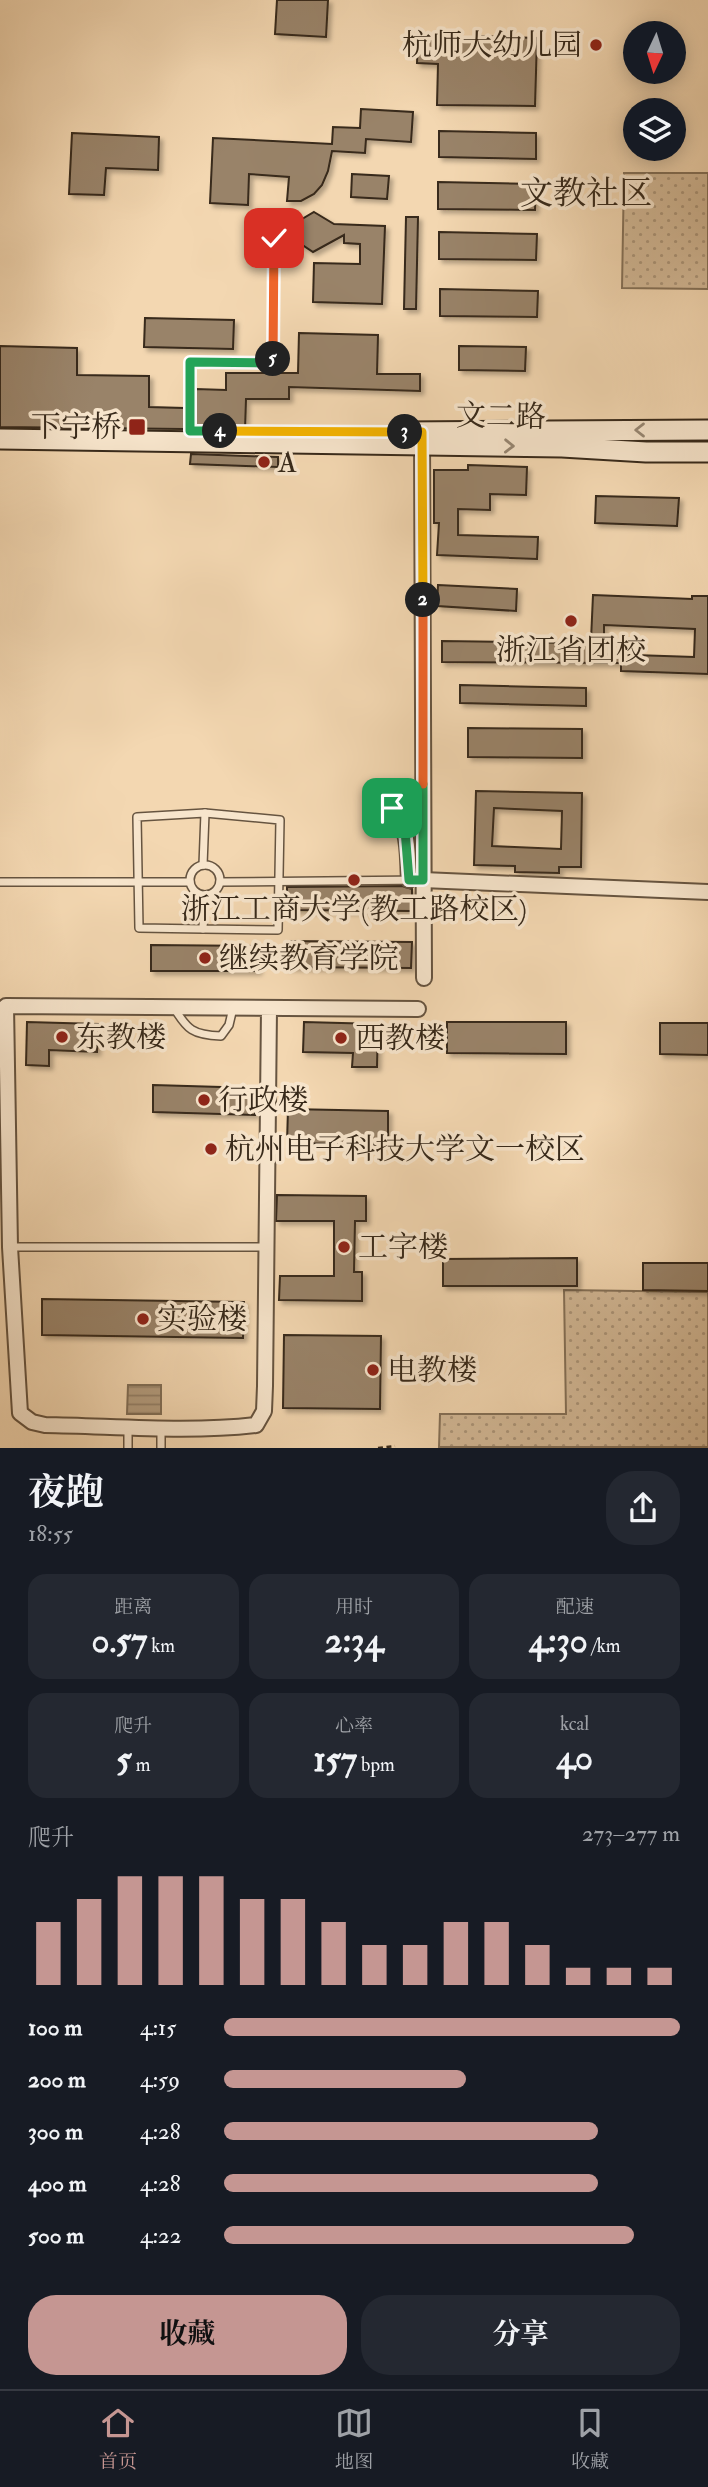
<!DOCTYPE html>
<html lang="zh">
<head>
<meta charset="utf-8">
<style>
	body { margin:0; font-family:"IM FELL Double Pica","Noto Serif SC",serif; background:#242831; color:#f1f3f6; height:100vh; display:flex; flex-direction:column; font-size:26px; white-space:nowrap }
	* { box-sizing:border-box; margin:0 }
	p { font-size:23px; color:#9ea1a6 }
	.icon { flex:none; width:38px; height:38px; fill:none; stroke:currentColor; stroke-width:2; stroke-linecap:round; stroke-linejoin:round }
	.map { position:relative; height:1448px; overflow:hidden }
	.details { display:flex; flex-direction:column; background:#171b24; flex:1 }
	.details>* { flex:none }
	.needle { width:46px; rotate:184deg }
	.buttons { position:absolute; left:623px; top:21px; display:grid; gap:14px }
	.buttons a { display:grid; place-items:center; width:63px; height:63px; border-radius:50%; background:#171b24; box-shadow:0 4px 18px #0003; font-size:35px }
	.pin { position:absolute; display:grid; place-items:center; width:60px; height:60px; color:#fff; margin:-30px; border-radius:14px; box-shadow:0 4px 10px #0006 }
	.km { position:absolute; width:35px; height:35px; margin:-18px; border-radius:50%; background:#222; color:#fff; font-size:19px; line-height:35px; text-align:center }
	.round { display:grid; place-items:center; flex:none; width:74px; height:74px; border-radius:28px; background:#242831 }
	.overview { display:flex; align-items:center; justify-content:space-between; height:119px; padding:0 28px }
	h1 { font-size:38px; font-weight:700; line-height:52px }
	.figures { display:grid; grid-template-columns:repeat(3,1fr); gap:10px; height:119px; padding:7px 28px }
	.figures div { display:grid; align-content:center; border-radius:18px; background:#242831; text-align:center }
	.figures b { font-size:35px; font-weight:700 }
	.figures small { font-size:19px; font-weight:400 }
	.figures p { font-size:19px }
	.chart { height:196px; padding:14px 28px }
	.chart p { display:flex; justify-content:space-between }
	.chart svg { width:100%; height:126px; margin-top:7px; stroke:#c59692; stroke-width:6 }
	.button { display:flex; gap:14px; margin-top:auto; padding:14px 28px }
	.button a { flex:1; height:80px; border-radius:28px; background:#c59692; color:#111; font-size:28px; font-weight:700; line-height:80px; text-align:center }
	.button a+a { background:#242831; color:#f1f3f6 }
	ul { padding:0 28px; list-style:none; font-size:23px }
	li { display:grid; grid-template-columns:112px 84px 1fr; align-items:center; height:52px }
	li i { height:18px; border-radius:9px; background:#c59692 }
	.dock { display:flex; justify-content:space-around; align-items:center; height:98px; border-top:2px solid #363941; background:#171b24; font-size:19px; color:#9ea1a6 }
	.dock a { display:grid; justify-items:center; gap:4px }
	.dock .current { color:#c59692 }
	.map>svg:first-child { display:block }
	.grass { fill:url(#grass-dots); stroke:#857158; stroke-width:2 }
	.water { fill:url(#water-rules); stroke:#816e56; stroke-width:2 }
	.building { fill:#998369; stroke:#37291a; stroke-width:2; fill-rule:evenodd; filter:url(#shadow) }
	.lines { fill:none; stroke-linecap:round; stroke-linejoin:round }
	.service-casing { stroke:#665440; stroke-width:10 }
	.minor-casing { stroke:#665440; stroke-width:18 }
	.secondary-casing { stroke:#37291a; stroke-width:23 }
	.path { stroke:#37291a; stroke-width:2.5; stroke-dasharray:5 3.5; stroke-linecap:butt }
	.service { stroke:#f7e5cc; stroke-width:7 }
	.minor { stroke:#f7e5cc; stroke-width:14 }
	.secondary { stroke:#f7e5cc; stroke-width:19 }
	.oneway { stroke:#978773 }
	.split-1-casing { stroke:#fff; stroke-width:14 }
	.split-2-casing { stroke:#fff; stroke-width:14 }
	.split-3-casing { stroke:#fff; stroke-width:14 }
	.split-4-casing { stroke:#fff; stroke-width:14 }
	.split-5-casing { stroke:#fff; stroke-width:14 }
	.split-6-casing { stroke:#fff; stroke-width:14 }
	.split-1 { stroke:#22a559; stroke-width:9 }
	.split-2 { stroke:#f0652b; stroke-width:9 }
	.split-3 { stroke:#f5b400; stroke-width:9 }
	.split-4 { stroke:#f5b400; stroke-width:9 }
	.split-5 { stroke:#22a559; stroke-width:9 }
	.split-6 { stroke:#f0652b; stroke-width:9 }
	.poi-dot { fill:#8f2418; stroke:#f7e5cc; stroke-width:2.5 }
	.labels { text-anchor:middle; stroke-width:7; stroke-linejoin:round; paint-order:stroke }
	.poi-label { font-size:30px; fill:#37291a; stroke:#f7e5cc; text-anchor:start }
	.street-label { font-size:30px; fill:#37291a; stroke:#f7e5cc }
	.quarter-label { font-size:33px; fill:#37291a; stroke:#f7e5cc }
</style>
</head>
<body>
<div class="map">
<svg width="708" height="1448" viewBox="0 0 708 1448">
	<defs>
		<pattern id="grass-dots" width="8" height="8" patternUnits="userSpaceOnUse" patternTransform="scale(1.75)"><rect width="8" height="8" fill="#d3b997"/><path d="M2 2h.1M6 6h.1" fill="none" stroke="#ac967a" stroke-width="1.8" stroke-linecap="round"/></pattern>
		<pattern id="water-rules" width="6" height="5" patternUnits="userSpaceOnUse" patternTransform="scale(1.75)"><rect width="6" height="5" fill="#b39c7e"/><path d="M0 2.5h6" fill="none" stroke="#927f66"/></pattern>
		<filter id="shadow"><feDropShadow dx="3.5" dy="3.5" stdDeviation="2" flood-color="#0004"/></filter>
	</defs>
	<rect width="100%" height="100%" fill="#f3d7b1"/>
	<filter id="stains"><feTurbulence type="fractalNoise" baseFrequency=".00286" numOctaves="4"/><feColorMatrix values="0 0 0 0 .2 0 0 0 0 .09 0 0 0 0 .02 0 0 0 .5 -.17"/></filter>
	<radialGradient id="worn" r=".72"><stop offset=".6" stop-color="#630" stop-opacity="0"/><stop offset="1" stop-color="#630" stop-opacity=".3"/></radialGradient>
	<!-- grass -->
	<g class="grass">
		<path d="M624 173H708V289L622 288Z"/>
		<path d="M564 1290 708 1292V1447H439L440 1414H566Z"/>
	</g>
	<!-- water -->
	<path class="water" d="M128 1385H161V1414H127Z"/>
	<!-- building -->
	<g class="building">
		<path d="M277 0H328L326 37 275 34Z"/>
		<path d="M474 36 537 38 535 106 437 105 438 64 417 63 418 37 474 39Z"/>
		<path d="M361 109 413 112 411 142 366 139 365 153 332 151 328 171 322 185 314 194 301 201H287L289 177 249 174 248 205 210 203 213 138 332 144 333 127 360 128Z"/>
		<path d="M439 131 536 133V159L439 157Z"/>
		<path d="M72 133 159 137 158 170 106 168 104 195 69 194Z"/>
		<path d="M352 174 389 176 387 199 351 197Z"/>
		<path d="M438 182 536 184 535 210 438 209Z"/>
		<path d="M314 212 334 224 385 226 382 304 313 302 314 263 360 264V244L344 243V235L313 252 298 242 297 222Z"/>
		<path d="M406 217H418L416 309H404Z"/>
		<path d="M439 232 537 234 536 260 439 259Z"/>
		<path d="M440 289 538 291 537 317 440 316Z"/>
		<path d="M145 318 234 320 233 349 144 347Z"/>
		<path d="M299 333 378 335 377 374H420V391L289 387V399H246L245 430H196V389L226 390V373H298Z"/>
		<path d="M0 346 77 348V375L149 376V407L184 408V429L0 427Z"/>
		<path d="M459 346 526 347 525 371 459 370Z"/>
		<path d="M191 454 278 457V467L190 464Z"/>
		<path d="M468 465 527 467 526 495 490 494V510L458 509V535L538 537 537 559 437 555 439 523H434V470H468Z"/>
		<path d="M596 496 679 498 677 526 595 523Z"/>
		<path d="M438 585 517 589 516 611 437 606Z"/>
		<path d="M593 595 692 599V596H708V674L621 671V663L442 662V641L571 643V640H591ZM604 625 695 629 694 657 604 654Z"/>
		<path d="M460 685 586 688V706L460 703Z"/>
		<path d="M468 728 582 729V758L468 757Z"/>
		<path d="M476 791 582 793 581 867H559V873L515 872V866L474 865ZM494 808 562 811 561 849 492 846Z"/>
		<path d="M402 886 412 889V911L287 910V887Z"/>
		<path d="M286 941 412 942 411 968 286 967Z"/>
		<path d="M151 945 259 946 258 971H151Z"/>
		<path d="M27 1022 98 1024 97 1052 49 1050V1066L26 1065Z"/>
		<path d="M304 1022 378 1024 377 1067H352L353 1053 303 1052Z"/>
		<path d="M447 1022H566V1054L447 1053Z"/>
		<path d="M660 1023H708V1055L660 1054Z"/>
		<path d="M153 1085 255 1088V1115L153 1112Z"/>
		<path d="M288 1109 388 1111V1145L287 1143Z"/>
		<path d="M277 1195 366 1196V1221H355L354 1272H362V1301L279 1300 280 1276H334V1221H276Z"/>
		<path d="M577 1258V1286H443V1259Z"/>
		<path d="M643 1263H708V1291L643 1290Z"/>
		<path d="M42 1299 244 1302 243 1338 42 1335Z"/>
		<path d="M284 1335 381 1336 380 1409 283 1408Z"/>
	</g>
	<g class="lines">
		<defs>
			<g id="service">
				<path d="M190 431V362L273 363 274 238"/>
				<circle cx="205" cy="880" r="15"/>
				<path d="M203 865 205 813 137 817 139 928 203 929"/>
				<path d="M0 882H190"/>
				<path d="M220 882 423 880"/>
				<path d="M204 895 203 929 278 930 280 820 205 813"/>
				<path d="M173 1006C187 1030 193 1035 221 1036L229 1025 233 1008"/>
				<path d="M10 1247H266"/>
				<path d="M161 1427V1448"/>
				<path d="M128 1448V1427"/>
			</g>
			<g id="minor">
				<path d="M422 437 424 978"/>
				<path d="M384 802C411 824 407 848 409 880"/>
				<path d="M423 880 708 892"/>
				<path d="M269 1009 265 1386 264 1411 256 1425C186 1433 114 1426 45 1425L32 1422 20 1413 10 1247 6 1006 418 1009"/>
			</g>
			<g id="secondary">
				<path d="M401 432 708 430"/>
				<path d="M0 439 562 447 646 452H708"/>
			</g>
		</defs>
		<!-- service casing -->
		<use href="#service" class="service-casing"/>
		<!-- minor casing -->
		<use href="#minor" class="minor-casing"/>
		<!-- secondary casing -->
		<use href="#secondary" class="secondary-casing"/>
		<!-- path -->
		<path class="path" d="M378 1448 395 1446"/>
		<!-- service -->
		<use href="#service" class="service"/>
		<!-- minor -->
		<use href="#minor" class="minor"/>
		<!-- secondary -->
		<use href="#secondary" class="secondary"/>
	</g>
	<!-- one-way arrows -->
	<defs><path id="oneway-chevron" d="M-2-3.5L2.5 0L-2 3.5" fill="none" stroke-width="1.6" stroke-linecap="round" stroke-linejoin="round" transform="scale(1.75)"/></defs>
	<g class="oneway">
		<use href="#oneway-chevron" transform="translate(640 430) rotate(180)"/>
		<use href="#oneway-chevron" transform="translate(509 446) rotate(1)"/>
	</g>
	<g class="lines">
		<defs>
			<path id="split-1" d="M392 808 405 830 409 880H423V784"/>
			<path id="split-2" d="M423 600V784"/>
			<path id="split-3" d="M405 432H422L423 600"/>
			<path id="split-4" d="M220 431 405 432"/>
			<path id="split-5" d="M220 431H190V362L273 363V359"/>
			<path id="split-6" d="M273 359 274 238"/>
		</defs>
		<!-- split-1 casing -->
		<use href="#split-1" class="split-1-casing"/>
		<!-- split-2 casing -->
		<use href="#split-2" class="split-2-casing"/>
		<!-- split-3 casing -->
		<use href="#split-3" class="split-3-casing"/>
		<!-- split-4 casing -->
		<use href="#split-4" class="split-4-casing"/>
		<!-- split-5 casing -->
		<use href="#split-5" class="split-5-casing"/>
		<!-- split-6 casing -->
		<use href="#split-6" class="split-6-casing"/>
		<!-- split-1 -->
		<use href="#split-1" class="split-1"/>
		<!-- split-2 -->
		<use href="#split-2" class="split-2"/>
		<!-- split-3 -->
		<use href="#split-3" class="split-3"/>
		<!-- split-4 -->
		<use href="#split-4" class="split-4"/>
		<!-- split-5 -->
		<use href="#split-5" class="split-5"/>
		<!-- split-6 -->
		<use href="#split-6" class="split-6"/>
	</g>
	<!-- markers -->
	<g class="poi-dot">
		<circle cx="596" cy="45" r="7"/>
		<rect x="128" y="418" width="18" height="18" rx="3.5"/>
		<circle cx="264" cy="462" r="7"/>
		<circle cx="571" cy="621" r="7"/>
		<circle cx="354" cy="880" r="7"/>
		<circle cx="205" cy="958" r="7"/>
		<circle cx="62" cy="1037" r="7"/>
		<circle cx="341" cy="1038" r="7"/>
		<circle cx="204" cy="1100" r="7"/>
		<circle cx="211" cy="1149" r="7"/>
		<circle cx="344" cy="1247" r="7"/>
		<circle cx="143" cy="1319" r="7"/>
		<circle cx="373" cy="1370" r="7"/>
	</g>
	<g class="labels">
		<!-- poi labels -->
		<g class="poi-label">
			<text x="582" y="55" text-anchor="end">杭师大幼儿园</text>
			<text x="121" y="437" text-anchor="end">下宁桥</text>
			<text x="278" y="472">A</text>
			<text x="571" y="660" text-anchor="middle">浙江省团校</text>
			<text x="354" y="919" text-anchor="middle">浙江工商大学(教工路校区)</text>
			<text x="219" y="968">继续教育学院</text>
			<text x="76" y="1047">东教楼</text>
			<text x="355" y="1048">西教楼</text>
			<text x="218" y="1110">行政楼</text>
			<text x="225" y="1159">杭州电子科技大学文一校区</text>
			<text x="358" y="1257">工字楼</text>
			<text x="157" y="1329">实验楼</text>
			<text x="387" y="1380">电教楼</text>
		</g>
		<!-- street labels -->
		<g class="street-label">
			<text transform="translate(501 416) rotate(1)" y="10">文二路</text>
		</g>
		<!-- quarter labels -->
		<g class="quarter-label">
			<text x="586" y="204">文教社区</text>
		</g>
	</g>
	<rect width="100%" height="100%" filter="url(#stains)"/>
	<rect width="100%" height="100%" fill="url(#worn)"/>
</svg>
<div class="buttons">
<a><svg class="needle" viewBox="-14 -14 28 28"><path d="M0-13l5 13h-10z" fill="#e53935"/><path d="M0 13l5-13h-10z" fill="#9ea1a6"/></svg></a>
<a><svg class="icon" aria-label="layers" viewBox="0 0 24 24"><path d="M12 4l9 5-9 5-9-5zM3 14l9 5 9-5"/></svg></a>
</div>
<div class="pin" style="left:392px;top:808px;background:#1e9e55"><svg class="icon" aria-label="arrive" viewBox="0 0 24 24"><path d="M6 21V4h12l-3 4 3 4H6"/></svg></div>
<div class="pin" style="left:274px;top:238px;background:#d93025"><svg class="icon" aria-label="check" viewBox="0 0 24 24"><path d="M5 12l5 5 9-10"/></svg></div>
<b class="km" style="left:423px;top:600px">2</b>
<b class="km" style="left:405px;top:432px">3</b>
<b class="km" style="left:220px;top:431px">4</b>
<b class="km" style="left:273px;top:359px">5</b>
</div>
<section class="details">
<div class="overview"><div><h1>夜跑</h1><p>18:55</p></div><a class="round"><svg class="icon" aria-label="share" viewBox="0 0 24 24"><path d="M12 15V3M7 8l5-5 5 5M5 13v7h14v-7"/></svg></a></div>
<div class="figures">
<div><p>距离</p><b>0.57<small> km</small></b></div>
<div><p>用时</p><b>2:34</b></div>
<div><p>配速</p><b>4:30<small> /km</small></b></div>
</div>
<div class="figures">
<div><p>爬升</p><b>5<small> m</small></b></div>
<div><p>心率</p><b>157<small> bpm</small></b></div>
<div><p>kcal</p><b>40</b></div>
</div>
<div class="chart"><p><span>爬升</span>273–277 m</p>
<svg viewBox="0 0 160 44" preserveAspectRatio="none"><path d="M5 44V22M15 44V14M25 44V6M35 44V6M45 44V6M55 44V14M65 44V14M75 44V22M85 44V30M95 44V30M105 44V22M115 44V22M125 44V30M135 44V38M145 44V38M155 44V38"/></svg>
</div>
<ul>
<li><b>100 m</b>4:15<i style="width:100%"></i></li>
<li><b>200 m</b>4:59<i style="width:53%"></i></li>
<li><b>300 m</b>4:28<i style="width:82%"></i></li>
<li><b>400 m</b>4:28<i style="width:82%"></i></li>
<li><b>500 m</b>4:22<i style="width:90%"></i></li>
</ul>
<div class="button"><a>收藏</a><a>分享</a></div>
</section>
<nav class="dock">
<a class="current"><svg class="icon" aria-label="home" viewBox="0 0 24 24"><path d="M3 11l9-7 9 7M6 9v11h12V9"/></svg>首页</a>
<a><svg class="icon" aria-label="map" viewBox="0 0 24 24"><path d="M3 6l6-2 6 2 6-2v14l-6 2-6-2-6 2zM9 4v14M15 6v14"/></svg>地图</a>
<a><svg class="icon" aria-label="saved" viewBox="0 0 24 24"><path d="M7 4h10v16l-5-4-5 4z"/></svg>收藏</a>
</nav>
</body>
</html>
